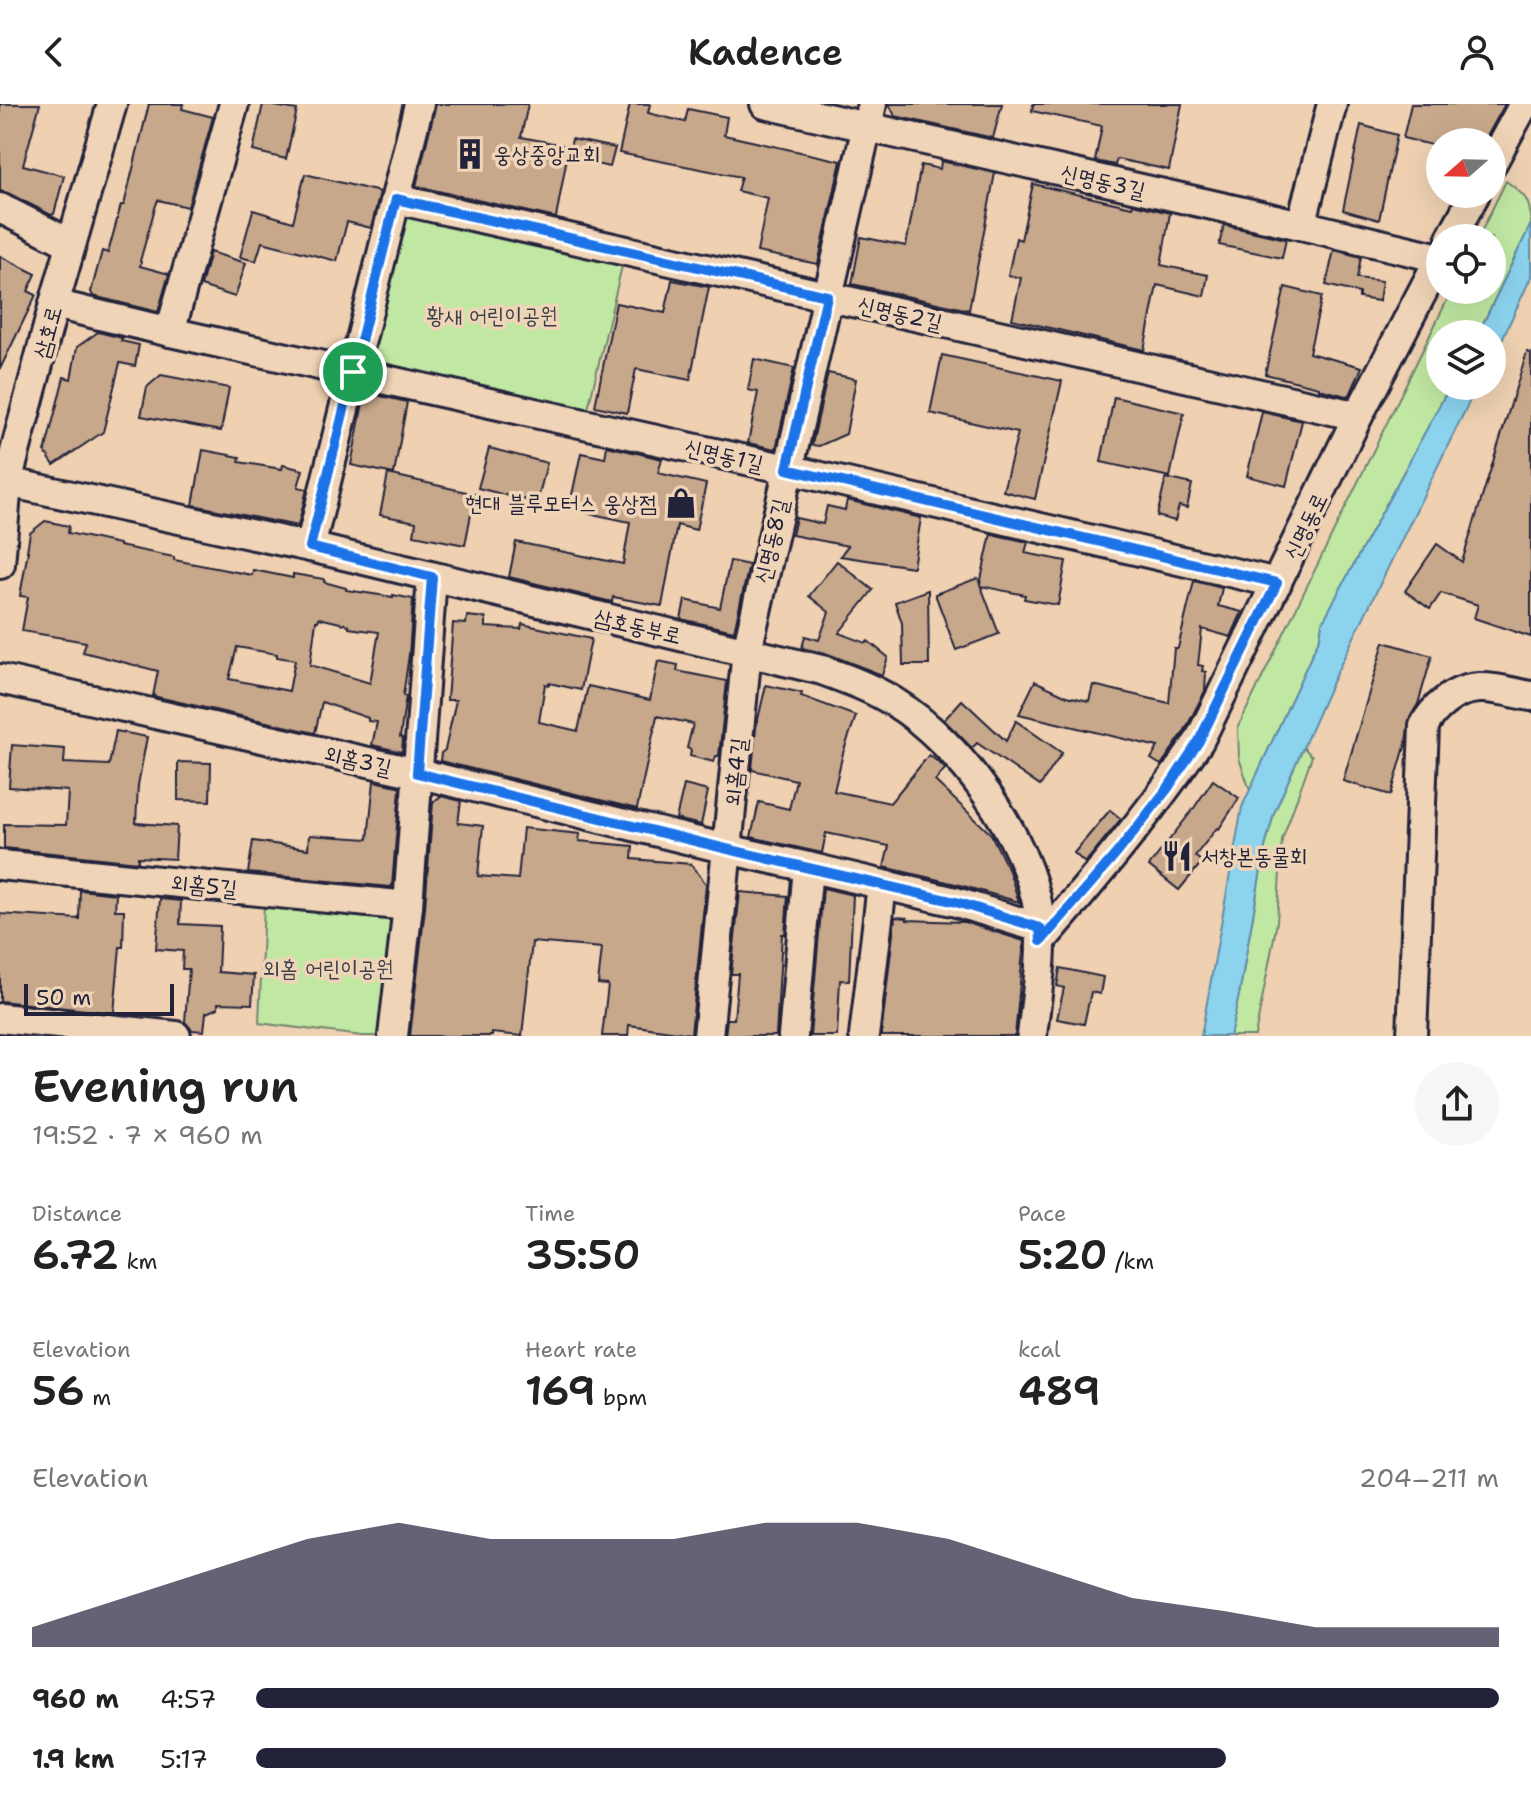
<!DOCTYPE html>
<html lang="en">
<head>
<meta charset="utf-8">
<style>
	body { margin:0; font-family:"Shantell Sans","Poor Story",sans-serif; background:#f6f6f6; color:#222; height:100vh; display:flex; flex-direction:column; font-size:30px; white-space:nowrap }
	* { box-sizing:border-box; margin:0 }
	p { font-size:26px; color:#767676 }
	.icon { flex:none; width:44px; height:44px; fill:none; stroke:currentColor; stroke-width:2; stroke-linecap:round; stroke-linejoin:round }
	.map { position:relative; height:932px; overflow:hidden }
	.sheet { display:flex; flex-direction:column; background:#fff; flex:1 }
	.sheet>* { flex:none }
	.needle { width:52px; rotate:250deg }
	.controls { position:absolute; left:1426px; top:24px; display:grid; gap:16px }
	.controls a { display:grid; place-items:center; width:80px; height:80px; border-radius:50%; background:#fff; box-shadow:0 8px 32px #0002; font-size:40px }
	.scale { position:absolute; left:24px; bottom:20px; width:150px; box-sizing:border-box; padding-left:8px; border:4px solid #22223b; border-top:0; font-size:22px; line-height:28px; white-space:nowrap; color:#22223b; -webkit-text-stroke:6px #f0d4b7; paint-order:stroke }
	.pin { position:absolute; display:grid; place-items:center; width:68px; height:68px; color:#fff; margin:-34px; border:4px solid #fff; border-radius:50%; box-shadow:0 2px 8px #0007 }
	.round { display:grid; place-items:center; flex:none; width:84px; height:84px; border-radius:42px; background:#f6f6f6 }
	.summary { display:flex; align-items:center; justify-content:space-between; height:136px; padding:0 32px }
	h1 { font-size:44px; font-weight:600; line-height:60px }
	.metrics { display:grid; grid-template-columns:repeat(3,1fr); gap:12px; height:136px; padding:8px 32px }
	.metrics div { display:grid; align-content:center }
	.metrics b { font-size:40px; font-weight:600 }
	.metrics small { font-size:22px; font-weight:400 }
	.metrics p { font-size:22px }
	.chart { height:224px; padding:16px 32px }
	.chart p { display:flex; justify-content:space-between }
	.chart svg { width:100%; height:144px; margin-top:8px; fill:#22223b; opacity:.7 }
	ul { padding:0 32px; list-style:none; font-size:26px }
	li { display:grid; grid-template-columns:128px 96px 1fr; align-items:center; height:60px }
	li i { height:20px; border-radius:10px; background:#22223b }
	header { display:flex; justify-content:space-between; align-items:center; height:104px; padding:0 32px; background:#fff; font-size:36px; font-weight:600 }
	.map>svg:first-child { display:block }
	.green { fill:#c1e8a3; stroke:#72856f; stroke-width:2 }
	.water { fill:#8cd3ee; stroke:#628ca6; stroke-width:2 }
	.building { fill:#c8a88b; stroke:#22223b; stroke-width:2; fill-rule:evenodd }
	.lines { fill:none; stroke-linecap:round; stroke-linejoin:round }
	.minor-casing { stroke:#22223b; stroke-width:34 }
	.minor { stroke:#f0d4b7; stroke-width:28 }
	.route-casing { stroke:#fff; stroke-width:16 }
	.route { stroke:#1a73e8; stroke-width:10 }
	.labels { text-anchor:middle; stroke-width:7; stroke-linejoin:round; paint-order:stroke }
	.poi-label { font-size:22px; fill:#22223b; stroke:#f0d4b7; text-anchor:start }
	.street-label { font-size:22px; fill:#22223b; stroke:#f0d4b7 }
	.park-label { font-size:22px; fill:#3a404b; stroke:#f0d4b7 }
</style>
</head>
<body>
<header><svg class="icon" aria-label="back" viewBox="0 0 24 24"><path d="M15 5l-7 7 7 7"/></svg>Kadence<svg class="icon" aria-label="person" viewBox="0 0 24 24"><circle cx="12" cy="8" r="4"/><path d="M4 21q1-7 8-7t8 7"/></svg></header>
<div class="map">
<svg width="1531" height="932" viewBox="0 0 1531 932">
	<rect width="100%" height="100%" fill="#efd1b2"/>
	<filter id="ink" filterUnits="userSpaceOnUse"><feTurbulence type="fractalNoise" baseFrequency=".0125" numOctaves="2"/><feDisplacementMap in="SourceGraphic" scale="16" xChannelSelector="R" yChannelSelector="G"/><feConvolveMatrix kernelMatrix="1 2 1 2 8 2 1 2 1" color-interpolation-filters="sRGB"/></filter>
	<g filter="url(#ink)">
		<!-- green -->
		<g class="green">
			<path d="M1506 77C1525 91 1531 96 1531 120L1478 230H1440V282H1450L1322 519 1320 533 1250 686 1239 654 1238 623 1452 186H1492V134H1478Z"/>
			<path d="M399 108 622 162 586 313 363 260Z"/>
			<path d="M1303 643 1312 652 1282 736 1277 818 1255 932H1230L1239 891 1265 743 1274 709Z"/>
			<path d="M264 799 377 804 394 820 381 932H362L259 919Z"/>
		</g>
		<!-- water -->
		<g class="water">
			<path d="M1531 120V173L1492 257V230H1478Z"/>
			<path d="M1450 282H1477L1332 578 1274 709 1265 743 1239 891 1230 932H1201L1242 703 1320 533 1322 519Z"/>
		</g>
		<!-- building -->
		<g class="building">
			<path d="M0 0H40L23 61 64 72 54 110 51 111 8 89 0 87Z"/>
			<path d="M149 0H183L182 5 213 13 188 103 158 96 155 104 140 157 141 158 140 162 169 170 158 208 93 192 91 188 102 147 108 149 121 101H124Z"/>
			<path d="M263 0 297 6 286 55 253 47Z"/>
			<path d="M436 0H528L521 33 569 42 556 114 416 82Z"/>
			<path d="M630 0H650L648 9 685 18 688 5 727 13 724 31 841 57 818 160 757 148 768 94 737 87 741 73 619 49Z"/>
			<path d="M889 0H1002L993 34 895 12Z"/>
			<path d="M1033 0H1182L1169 66 1117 55 1115 61 1095 57 1102 22 1032 7Z"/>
			<path d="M1411 0H1505L1484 38H1440V43L1403 34Z"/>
			<path d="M1361 21 1397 31 1379 116 1343 106Z"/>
			<path d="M572 35 615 44 610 63 568 54Z"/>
			<path d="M941 57 995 69 969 206 852 180 861 133 906 142 921 61 940 65Z"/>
			<path d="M305 70 380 88 371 124 347 118 337 157 262 138 256 157 240 153 253 106 293 118Z"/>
			<path d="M1033 80 1132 103 1133 100 1170 109 1161 161 1208 171 1204 192 1157 181 1144 246 1012 215 1021 174 1008 171 1016 134 1021 136Z"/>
			<path d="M1224 121 1286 135 1282 154 1219 141Z"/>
			<path d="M1334 146 1361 153 1357 174 1382 177 1379 197 1359 194V189L1326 181Z"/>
			<path d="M210 148 246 159 235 193 201 182Z"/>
			<path d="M0 152 36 170 28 187 36 191 0 265Z"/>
			<path d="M672 176 709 183 690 276 636 265 627 309 595 302 616 199 665 209Z"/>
			<path d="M1285 183 1322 192 1309 249 1362 263 1350 291 1346 292 1335 289 1319 285V283L1265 270Z"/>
			<path d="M98 228 122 234 121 237 139 241 135 262 120 259 103 328 54 361 45 348 64 273 71 275 77 243Z"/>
			<path d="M1527 248 1531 249V533L1474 514 1478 501 1441 489 1430 505 1405 487 1437 440 1462 458Z"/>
			<path d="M942 251 1062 277 1035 395 1003 387 1018 329 930 309Z"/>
			<path d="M754 255 794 264 776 345 748 339 758 288 748 286Z"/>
			<path d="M828 269 856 275 846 330 819 342 812 341Z"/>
			<path d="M161 271 229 284 221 327 141 312 147 283Z"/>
			<path d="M372 290 407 298 394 370 351 361 364 293Z"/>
			<path d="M1114 293 1184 309 1170 373 1101 358Z"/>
			<path d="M1262 308 1302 317 1286 382 1247 372Z"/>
			<path d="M607 342 662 355 658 369 706 380 696 426 677 421 662 502 613 493 612 498 509 473 516 438 623 460 630 418 569 405 581 349 605 354Z"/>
			<path d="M489 344 547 359 537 399 478 384Z"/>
			<path d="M203 346 240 353 239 358 282 365 283 361 303 366 298 383 307 385 298 422 193 401Z"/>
			<path d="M388 370 475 390 465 441 414 431 416 418 380 411Z"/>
			<path d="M1166 374 1192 380 1187 404 1179 402 1175 417 1157 412Z"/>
			<path d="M847 396 921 414 913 463 840 452 848 442 792 431 796 414 823 420 827 402 845 406Z"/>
			<path d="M45 417 69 422 68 429 119 440V442L174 453V456L252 471 253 466 293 474V470L324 475V478L346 484V486L393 493V491L413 495 409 551 403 592H406L400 633 403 634 402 648 372 641 377 618 368 617V614L322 598 315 629 153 592 158 567 83 548 86 538 22 527 28 493 20 492 28 447H27L30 429ZM319 514 349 521V524L379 528 370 579 310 561 316 517H318ZM237 543 277 550V553L295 556 289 587 229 575Z"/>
			<path d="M991 430 1028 438 1025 449 1066 457 1058 501 1024 495 1025 491 981 482 999 530 956 546 935 490 978 474 980 480Z"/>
			<path d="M730 457 749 461 734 527 681 515 685 496 720 504Z"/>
			<path d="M837 457 873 486 839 529 866 539 868 537 888 553 882 571 828 550 802 544 805 532 819 536 829 508 809 492Z"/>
			<path d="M1194 477 1222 484 1218 502 1242 508 1231 533 1202 525 1198 561 1203 562 1202 567 1206 568 1205 587 1184 628 1161 661 1151 655 1158 643 1019 610 1035 577 1067 592 1089 597 1093 581 1169 599 1174 544H1178Z"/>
			<path d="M928 486 929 561H903L902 519 895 498Z"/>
			<path d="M467 512 486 514V523L521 525 522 520 591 535 581 586 549 579V581L545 580 539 618 578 627 588 582 650 596 658 557 678 561 677 567 727 577 719 652H716L714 658 690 652 691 646 687 644 693 620 657 612 637 705 440 657 441 649 445 646 456 596H447L453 519 466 520Z"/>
			<path d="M1384 538 1432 552 1418 600 1409 615 1406 639 1391 691 1343 677Z"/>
			<path d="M766 581 802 589 801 592 856 612 843 649 834 687 890 699 929 651 943 662 945 665 935 677 991 730 1009 767 1019 798 960 781 884 763 889 742 826 729 822 749 751 733 759 698 789 705 796 676 752 666 756 624Z"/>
			<path d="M962 596 1006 637 1016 617 1062 649 1040 682 977 639 972 644 944 616Z"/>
			<path d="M116 627 147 633 138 681 136 719 177 722 175 755 138 753V758L4 744V720L66 721 68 687 9 683 12 641 65 645 64 659 109 661Z"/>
			<path d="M178 658 211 659 210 697 178 696Z"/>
			<path d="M1213 676 1239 694 1219 725 1217 724 1195 752 1202 758 1179 786 1149 762 1194 704Z"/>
			<path d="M374 677 398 682 400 685 392 782 390 783 248 769 253 737 308 745 309 731 368 735Z"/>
			<path d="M684 681 708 687 701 721 676 715Z"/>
			<path d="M441 692 461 697 458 719 483 722 478 772 518 775 523 724 580 730 579 737 633 742 632 755 691 760 706 780 691 930 629 921 628 932H602L608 881 598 880 602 844 532 838 522 932 492 929V932H410L425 804 433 698Z"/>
			<path d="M1110 706 1121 715 1085 759 1074 749Z"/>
			<path d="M823 784 853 791 849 877 840 876 837 932H810Z"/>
			<path d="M80 786 116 790 115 806H124L123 843H120L114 909 0 897V810L79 815Z"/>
			<path d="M740 788 788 792 785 830H782L776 932H725L727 915H734L738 870H731Z"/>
			<path d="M160 795 181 797 180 820 220 822 218 868 254 871 252 900 218 899V904L206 909 204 927 192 926 185 918 189 865H182L183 847 156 845Z"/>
			<path d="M895 813 907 814V816L964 818 1024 837 1015 932H881Z"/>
			<path d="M1060 864 1103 873 1100 890 1091 888 1084 920 1057 915 1064 884 1057 882Z"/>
		</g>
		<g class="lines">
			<defs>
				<g id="minor">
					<path d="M765 0 1301 121 1440 154"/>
					<path d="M1492 59 1524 0"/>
					<path d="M396 95 1358 312"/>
					<path d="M0 104 71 140"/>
					<path d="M1301 121 1332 0"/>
					<path d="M1451 134 1475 90"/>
					<path d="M54 200 170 228 787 365 1277 479"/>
					<path d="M170 228 234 0"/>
					<path d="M0 374 7 378 310 443 822 566C847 575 872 584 894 598 960 639 1028 733 1039 810 1045 848 1036 893 1032 932"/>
					<path d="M310 443 419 0"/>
					<path d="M0 460 7 378 54 200 112 0"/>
					<path d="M0 575 417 669 727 745 808 763 956 798 1040 824"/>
					<path d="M0 761 408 802"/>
					<path d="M1041 837C1097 772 1151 708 1199 637L1358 312 1440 154"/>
					<path d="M0 914 176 932"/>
					<path d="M393 932 408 802 432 473"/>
					<path d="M708 932 747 547 872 0"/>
					<path d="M793 932 808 763"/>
					<path d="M864 932 882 781"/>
					<path d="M1412 932 1424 622C1429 612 1435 605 1444 598 1472 575 1499 586 1531 592"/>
				</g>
			</defs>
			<!-- minor casing -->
			<use href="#minor" class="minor-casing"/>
			<!-- minor -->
			<use href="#minor" class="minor"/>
		</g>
	</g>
	<g class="lines" filter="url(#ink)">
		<defs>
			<path id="route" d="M396 95 827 192 787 365 1277 479 1199 637 1168 684 1117 749 1041 837 1040 824 956 798 727 745 417 669 432 473 310 443Z"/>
		</defs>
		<!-- route casing -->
		<use href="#route" class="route-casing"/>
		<!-- route -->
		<use href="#route" class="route"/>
	</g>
	<!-- icons -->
	<defs>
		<symbol id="building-bare" viewBox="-9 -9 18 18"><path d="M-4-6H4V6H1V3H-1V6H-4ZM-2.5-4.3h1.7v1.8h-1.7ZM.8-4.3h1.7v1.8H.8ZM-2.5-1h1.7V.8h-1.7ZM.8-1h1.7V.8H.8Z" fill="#22223b" stroke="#f0d4b7" stroke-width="2.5" paint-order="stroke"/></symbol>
		<symbol id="shop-bare" viewBox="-9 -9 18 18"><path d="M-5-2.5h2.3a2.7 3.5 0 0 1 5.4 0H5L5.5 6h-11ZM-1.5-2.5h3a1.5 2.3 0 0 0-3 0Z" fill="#22223b" stroke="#f0d4b7" stroke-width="2.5" paint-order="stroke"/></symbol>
		<symbol id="restaurant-bare" viewBox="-9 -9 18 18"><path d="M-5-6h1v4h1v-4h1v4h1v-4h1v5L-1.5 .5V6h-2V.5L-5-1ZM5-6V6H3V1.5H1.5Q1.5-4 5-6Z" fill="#22223b" stroke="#f0d4b7" stroke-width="2.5" paint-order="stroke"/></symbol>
	</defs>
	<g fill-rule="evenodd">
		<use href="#building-bare" x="448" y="28" width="44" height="44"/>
		<use href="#shop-bare" x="659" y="377" width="44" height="44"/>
		<use href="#restaurant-bare" x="1155" y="730" width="44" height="44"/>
	</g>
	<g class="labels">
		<!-- poi labels -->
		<g class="poi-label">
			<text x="494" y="58">웅상중앙교회</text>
			<text x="657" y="407" text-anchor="end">현대 블루모터스 웅상점</text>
			<text x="1201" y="760">서창본동물회</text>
		</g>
		<!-- street labels -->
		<g class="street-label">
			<text transform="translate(1103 77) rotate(13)" y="8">신명동3길</text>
			<text transform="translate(900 209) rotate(13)" y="8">신명동2길</text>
			<text transform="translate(47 228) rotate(-75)" y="8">삼호로</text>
			<text transform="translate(724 351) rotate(13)" y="8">신명동1길</text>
			<text transform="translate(1305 422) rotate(-64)" y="8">신명동로</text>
			<text transform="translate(771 437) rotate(-77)" y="8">신명동8길</text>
			<text transform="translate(638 522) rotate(13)" y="8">삼호동부로</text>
			<text transform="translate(358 656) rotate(13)" y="8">외홈3길</text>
			<text transform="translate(735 668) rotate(-84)" y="8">외홈4길</text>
			<text transform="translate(204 781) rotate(6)" y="8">외홈5길</text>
		</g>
		<!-- park labels -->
		<g class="park-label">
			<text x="492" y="219">황새 어린이공원</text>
			<text x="328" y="872">외홈 어린이공원</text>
		</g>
	</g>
</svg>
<div class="controls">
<a><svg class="needle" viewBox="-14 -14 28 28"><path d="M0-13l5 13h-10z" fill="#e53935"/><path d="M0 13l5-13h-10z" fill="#767676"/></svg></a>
<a><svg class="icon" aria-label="locate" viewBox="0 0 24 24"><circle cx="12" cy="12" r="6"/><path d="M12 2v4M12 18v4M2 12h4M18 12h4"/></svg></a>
<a><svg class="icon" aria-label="layers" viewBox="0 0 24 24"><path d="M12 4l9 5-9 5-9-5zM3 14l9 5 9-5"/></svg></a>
</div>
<div class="scale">50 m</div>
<div class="pin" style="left:353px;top:268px;background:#1e9e55"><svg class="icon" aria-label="arrive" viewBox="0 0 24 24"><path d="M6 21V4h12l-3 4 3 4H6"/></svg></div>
</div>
<section class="sheet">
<div class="summary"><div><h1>Evening run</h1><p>19:52 · 7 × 960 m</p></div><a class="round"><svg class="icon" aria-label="share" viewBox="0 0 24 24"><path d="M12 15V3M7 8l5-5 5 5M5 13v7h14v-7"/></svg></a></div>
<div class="metrics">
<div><p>Distance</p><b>6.72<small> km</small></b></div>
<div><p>Time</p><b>35:50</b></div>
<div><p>Pace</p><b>5:20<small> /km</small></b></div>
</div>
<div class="metrics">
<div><p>Elevation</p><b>56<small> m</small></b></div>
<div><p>Heart rate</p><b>169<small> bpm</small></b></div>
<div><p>kcal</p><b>489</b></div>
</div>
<div class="chart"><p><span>Elevation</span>204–211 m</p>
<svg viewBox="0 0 160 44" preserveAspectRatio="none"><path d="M0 44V38L10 29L20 20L30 11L40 6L50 11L60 11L70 11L80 6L90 6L100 11L110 20L120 29L130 33L140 38L150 38L160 38V44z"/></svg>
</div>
<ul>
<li><b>960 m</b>4:57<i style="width:100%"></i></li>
<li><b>1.9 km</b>5:17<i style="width:78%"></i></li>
</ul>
</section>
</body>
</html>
